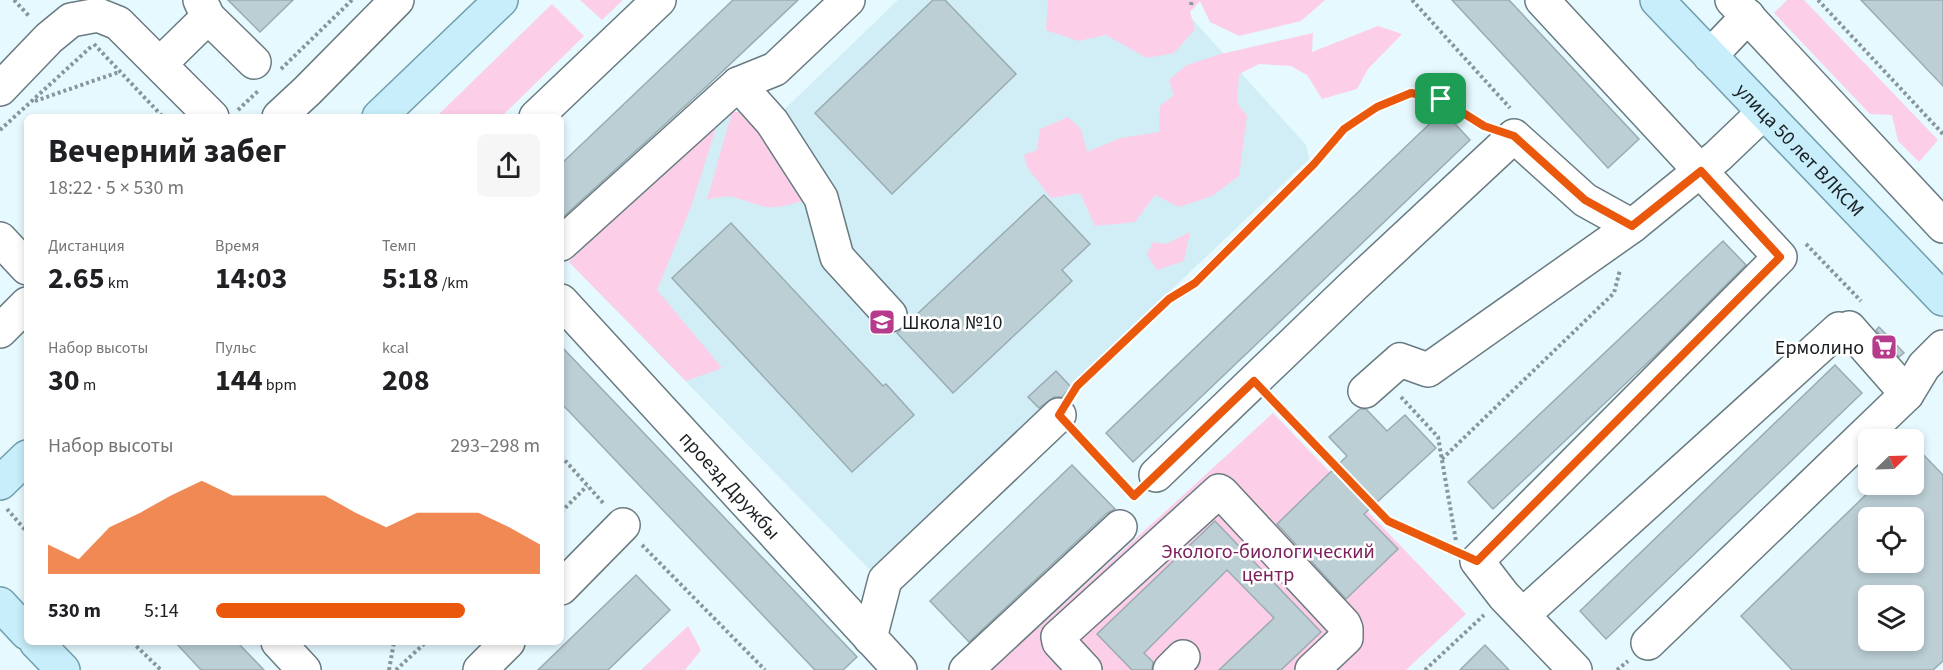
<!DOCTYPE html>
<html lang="ru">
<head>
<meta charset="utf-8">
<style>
	body { margin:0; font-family:"Source Sans 3",sans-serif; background:#f6f6f6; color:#202124; height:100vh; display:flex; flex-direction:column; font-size:22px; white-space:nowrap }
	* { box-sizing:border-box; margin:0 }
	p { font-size:20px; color:#757577 }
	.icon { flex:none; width:33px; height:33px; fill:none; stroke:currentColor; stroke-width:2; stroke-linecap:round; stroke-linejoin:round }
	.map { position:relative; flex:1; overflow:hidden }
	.details { position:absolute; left:24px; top:114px; width:540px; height:531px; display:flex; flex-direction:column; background:#fff; border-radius:9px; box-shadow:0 3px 9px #0003 }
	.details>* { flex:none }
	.needle { width:39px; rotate:67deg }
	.fabs { position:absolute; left:1858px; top:429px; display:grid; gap:12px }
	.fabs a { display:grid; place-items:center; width:66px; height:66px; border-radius:9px; background:#fff; box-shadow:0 3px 9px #0003; font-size:30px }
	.pin { position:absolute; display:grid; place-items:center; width:51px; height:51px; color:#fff; margin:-26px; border-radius:12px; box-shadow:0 3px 9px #0006 }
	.round { display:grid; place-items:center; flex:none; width:63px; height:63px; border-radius:9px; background:#f6f6f6 }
	.summary { display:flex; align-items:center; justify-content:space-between; height:102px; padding:0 24px }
	h1 { font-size:33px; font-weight:700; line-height:45px }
	.metrics { display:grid; grid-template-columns:repeat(3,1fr); gap:9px; height:102px; padding:6px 24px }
	.metrics div { display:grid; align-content:center }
	.metrics b { font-size:30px; font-weight:700 }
	.metrics small { font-size:16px; font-weight:400 }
	.metrics p { font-size:16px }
	.chart { height:168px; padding:12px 24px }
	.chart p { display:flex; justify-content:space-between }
	.chart svg { width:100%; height:108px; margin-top:6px; fill:#ea580c; opacity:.7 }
	ul { padding:0 24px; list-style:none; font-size:20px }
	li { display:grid; grid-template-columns:96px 72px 1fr; align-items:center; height:45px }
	li i { height:15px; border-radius:8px; background:#ea580c }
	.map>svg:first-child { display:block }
	.built { fill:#d1edf6 }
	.green { fill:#fdcee7 }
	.building { fill:#bccfd5; stroke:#9aacb2; stroke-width:1.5; fill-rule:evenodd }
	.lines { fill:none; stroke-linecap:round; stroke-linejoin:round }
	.minor-casing { stroke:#697a80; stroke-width:36 }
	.major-casing { stroke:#729eac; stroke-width:36 }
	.path { stroke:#88959a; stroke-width:4; stroke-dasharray:3 3; stroke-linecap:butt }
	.minor { stroke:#fff; stroke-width:33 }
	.major { stroke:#c7eefa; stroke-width:33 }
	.route-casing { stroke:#fff; stroke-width:12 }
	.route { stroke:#ea580c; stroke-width:8 }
	.labels { text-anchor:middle; stroke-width:5; stroke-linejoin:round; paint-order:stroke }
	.street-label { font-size:20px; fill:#191f22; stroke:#fff }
	.poi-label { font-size:20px; fill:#191f22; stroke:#fff; text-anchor:start }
	.park-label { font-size:20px; fill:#7c205d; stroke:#fff }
</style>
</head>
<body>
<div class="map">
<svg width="1943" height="670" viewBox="0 0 1943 670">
	<rect width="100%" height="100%" fill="#e5f9ff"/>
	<!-- built -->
	<path class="built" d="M898 0H1175L1306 145 1309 159 873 573 569 262 726 112H747L763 130Z"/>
	<!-- green -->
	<g class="green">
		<path d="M580 0H623L602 20Z"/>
		<path d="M1048 0H1325L1301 21 1239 36 1210 22 1200 1 1190 12 1195 29 1174 53 1147 58 1106 35 1078 41 1046 30Z"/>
		<path d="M1787 0H1804L1938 140 1919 162 1898 141 1892 115 1870 114 1774 13Z"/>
		<path d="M552 4 584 36 501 117H436Z"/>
		<path d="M1378 26 1402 34 1368 69 1357 89 1322 99 1307 75 1291 66 1259 64 1239 74 1237 103 1247 116 1239 176 1212 196 1179 207 1155 195 1135 222 1095 226 1080 193 1051 198 1027 167 1024 155 1037 150 1040 129 1068 117 1081 129 1087 152 1121 138 1159 132 1160 106 1174 95 1169 80 1187 65 1221 54 1313 33 1312 52Z"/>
		<path d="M732 112H747L814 198C802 201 778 209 767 207 740 202 736 191 707 200Z"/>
		<path d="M719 118 691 207 657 290 722 368 686 381 569 262Z"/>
		<path d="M1190 232 1184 261 1157 270 1147 255 1153 242 1166 244Z"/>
		<path d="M1273 413 1466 614 1406 670H992Z"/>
		<path d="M688 626 701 650 685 670H641Z"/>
	</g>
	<!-- building -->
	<g class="building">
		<path d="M228 0H293L260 32Z"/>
		<path d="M733 0H798L707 86 561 219V164Z"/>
		<path d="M933 0H945L1016 74 892 194 815 113Z"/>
		<path d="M1452 0H1509L1639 139 1608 168Z"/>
		<path d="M1861 0H1943V86Z"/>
		<path d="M1443 111 1470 140 1133 462 1106 433Z"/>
		<path d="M1044 195 1090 244 1062 270 1072 281 953 393 897 333Z"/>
		<path d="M731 223 883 386 886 384 914 415 852 472 672 278Z"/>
		<path d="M1723 241 1746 265 1661 350 1493 509 1468 482Z"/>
		<path d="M1879 327 1904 353 1899 357 1876 330Z"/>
		<path d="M561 346 857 657 843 670H815L561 403Z"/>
		<path d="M1835 365 1862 393 1606 639 1580 611Z"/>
		<path d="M1056 371 1071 387 1062 397H1054L1039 408 1028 397Z"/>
		<path d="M1360 409H1366L1387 431 1405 415 1436 448 1364 514 1398 549 1346 599 1277 524 1347 456 1329 437Z"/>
		<path d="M1914 445 1943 475V661L1933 670H1792L1741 616 1877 484H1914ZM1869 518H1914V562H1869ZM1869 596H1914V640H1869Z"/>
		<path d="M1072 465 1115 509 1107 513 969 642 930 601Z"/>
		<path d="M1215 521 1321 632 1281 670H1219L1274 618 1227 570 1144 653 1153 662 1152 670H1132L1097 634Z"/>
		<path d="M636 575 670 610 608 670H538Z"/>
		<path d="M175 642H237L264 670H201Z"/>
		<path d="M1485 645 1509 670H1460Z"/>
	</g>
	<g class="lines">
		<defs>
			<g id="minor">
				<path d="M200 0 208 17 254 62"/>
				<path d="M1542 0 1780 257 1477 561 1504 596 1575 670"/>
				<path d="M1732 0 1943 226"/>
				<path d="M1710 56 1748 16"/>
				<path d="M160 64 208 17"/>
				<path d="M738 84 772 122 821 198 837 257 890 315"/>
				<path d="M0 89 49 38 71 20 98 15 118 23 212 117"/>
				<path d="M279 117 307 91 397 0"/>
				<path d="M536 117 659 0"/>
				<path d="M0 239 27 268"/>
				<path d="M561 244 738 84 775 69 848 0"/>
				<path id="s1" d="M561 301 900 670"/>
				<path d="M1849 328 1907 394"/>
				<path d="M0 331 27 304"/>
				<path d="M1365 391 1400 360 1428 370 1632 226"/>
				<path d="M1156 475 1353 286 1514 136 1585 200 1632 226 1718 156 1764 112"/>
				<path d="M561 588 623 525"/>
				<path d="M1523 615 1839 329"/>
				<path d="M870 638 885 580 1059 415"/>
				<path d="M278 642 304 670"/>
				<path d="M1648 643 1907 394 1924 366 1943 347"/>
				<path d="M480 670 508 642"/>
				<path d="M966 670 1120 527"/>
				<path d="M1085 670 1059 642 1058 637 1219 491 1222 493 1344 624 1346 629V638L1312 670"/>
				<path d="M1170 670 1183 657"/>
			</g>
			<g id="major">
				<path id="s2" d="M1657 0 1943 299"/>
				<path d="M379 117 501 0"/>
				<path d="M0 483 27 457"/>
				<path d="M0 604 27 633"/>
				<path d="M36 642 63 670"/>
			</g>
		</defs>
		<!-- minor casing -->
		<use href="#minor" class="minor-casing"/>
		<!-- major casing -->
		<use href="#major" class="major-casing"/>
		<!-- path -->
		<g class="path">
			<path d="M14 0 30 17"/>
			<path d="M1412 0 1510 108"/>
			<path d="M1818 0 1943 134"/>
			<path d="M1191 5 1192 0"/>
			<path d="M94 44 163 117"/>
			<path d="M281 69 352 0"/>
			<path d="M35 101 119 72"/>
			<path d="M238 110 258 91"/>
			<path d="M0 130 93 45"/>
			<path d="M1806 244 1861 301"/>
			<path d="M1073 393 1077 385 1169 299 1195 283 1314 164 1344 129 1377 107 1411 93 1441 99 1485 126"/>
			<path d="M1401 397 1438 437 1456 541"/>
			<path d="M1273 401 1387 521 1453 552"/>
			<path d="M1077 435 1134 495"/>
			<path d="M561 456 604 504"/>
			<path d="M1442 459 1614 293 1620 270"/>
			<path d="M7 509 27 532"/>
			<path d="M561 512 587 486"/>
			<path d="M642 545 765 670"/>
			<path d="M132 642 161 670"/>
			<path d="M389 670 394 642"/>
			<path d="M396 670 426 642"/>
			<path d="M1425 670 1484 615"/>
			<path d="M1617 670 1628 661"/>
		</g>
		<!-- minor -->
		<use href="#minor" class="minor"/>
		<!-- major -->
		<use href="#major" class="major"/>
	</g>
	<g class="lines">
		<defs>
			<path id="route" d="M1411 93 1441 99 1484 126 1514 136 1585 200 1632 226 1701 171 1780 257 1477 561 1388 521 1254 381 1134 496 1059 415 1077 386 1169 299 1195 283 1314 164 1344 129 1377 107Z"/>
		</defs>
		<!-- route casing -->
		<use href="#route" class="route-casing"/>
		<!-- route -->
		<use href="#route" class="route"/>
	</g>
	<!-- icons -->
	<defs>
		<symbol id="school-square" viewBox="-11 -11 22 22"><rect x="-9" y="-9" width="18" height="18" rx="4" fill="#b73b8c" stroke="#fff"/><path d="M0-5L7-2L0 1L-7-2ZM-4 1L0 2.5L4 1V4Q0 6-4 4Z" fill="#fff"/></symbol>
		<symbol id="supermarket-square" viewBox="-11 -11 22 22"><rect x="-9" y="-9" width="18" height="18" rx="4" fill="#b73b8c" stroke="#fff"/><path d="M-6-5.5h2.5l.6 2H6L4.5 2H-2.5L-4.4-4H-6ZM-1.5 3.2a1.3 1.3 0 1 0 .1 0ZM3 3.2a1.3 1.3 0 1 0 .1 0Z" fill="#fff"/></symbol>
	</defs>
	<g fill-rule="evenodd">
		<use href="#school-square" x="867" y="307" width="30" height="30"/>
		<use href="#supermarket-square" x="1869" y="332" width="30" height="30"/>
	</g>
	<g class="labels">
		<!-- street labels -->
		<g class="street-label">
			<text dy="7" stroke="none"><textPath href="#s2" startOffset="207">улица 50 лет ВЛКСМ</textPath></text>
			<text dy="7" stroke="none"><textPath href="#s1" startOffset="250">проезд Дружбы</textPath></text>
		</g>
		<!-- poi labels -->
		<g class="poi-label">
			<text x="902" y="329">Школа №10</text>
			<text x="1864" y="354" text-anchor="end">Ермолино</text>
		</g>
		<!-- park labels -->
		<g class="park-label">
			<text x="1268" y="558">Эколого-биологический<tspan x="1268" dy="23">центр</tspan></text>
		</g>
	</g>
</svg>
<div class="fabs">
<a><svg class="needle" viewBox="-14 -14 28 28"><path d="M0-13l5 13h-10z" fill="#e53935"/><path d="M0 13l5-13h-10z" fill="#757577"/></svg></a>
<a><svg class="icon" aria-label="locate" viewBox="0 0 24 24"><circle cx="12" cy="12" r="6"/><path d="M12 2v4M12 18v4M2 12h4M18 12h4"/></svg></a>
<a><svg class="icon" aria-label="layers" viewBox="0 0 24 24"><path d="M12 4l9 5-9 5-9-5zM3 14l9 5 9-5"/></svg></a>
</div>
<div class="pin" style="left:1441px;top:99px;background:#1e9e55"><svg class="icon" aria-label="arrive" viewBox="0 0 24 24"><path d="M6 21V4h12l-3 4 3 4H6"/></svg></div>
<section class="details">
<div class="summary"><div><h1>Вечерний забег</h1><p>18:22 · 5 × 530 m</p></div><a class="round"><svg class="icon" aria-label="share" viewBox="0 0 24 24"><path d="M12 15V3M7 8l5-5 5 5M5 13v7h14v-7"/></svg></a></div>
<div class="metrics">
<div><p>Дистанция</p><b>2.65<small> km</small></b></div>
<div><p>Время</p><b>14:03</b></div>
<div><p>Темп</p><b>5:18<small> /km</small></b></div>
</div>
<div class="metrics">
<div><p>Набор высоты</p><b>30<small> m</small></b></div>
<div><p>Пульс</p><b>144<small> bpm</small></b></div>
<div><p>kcal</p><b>208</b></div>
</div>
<div class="chart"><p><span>Набор высоты</span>293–298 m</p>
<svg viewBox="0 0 160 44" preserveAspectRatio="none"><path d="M0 44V32L10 38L20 25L30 19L40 12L50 6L60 12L70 12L80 12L90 12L100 19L110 25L120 19L130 19L140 19L150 25L160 32V44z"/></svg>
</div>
<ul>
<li><b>530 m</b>5:14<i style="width:77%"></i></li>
</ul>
</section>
</div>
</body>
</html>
